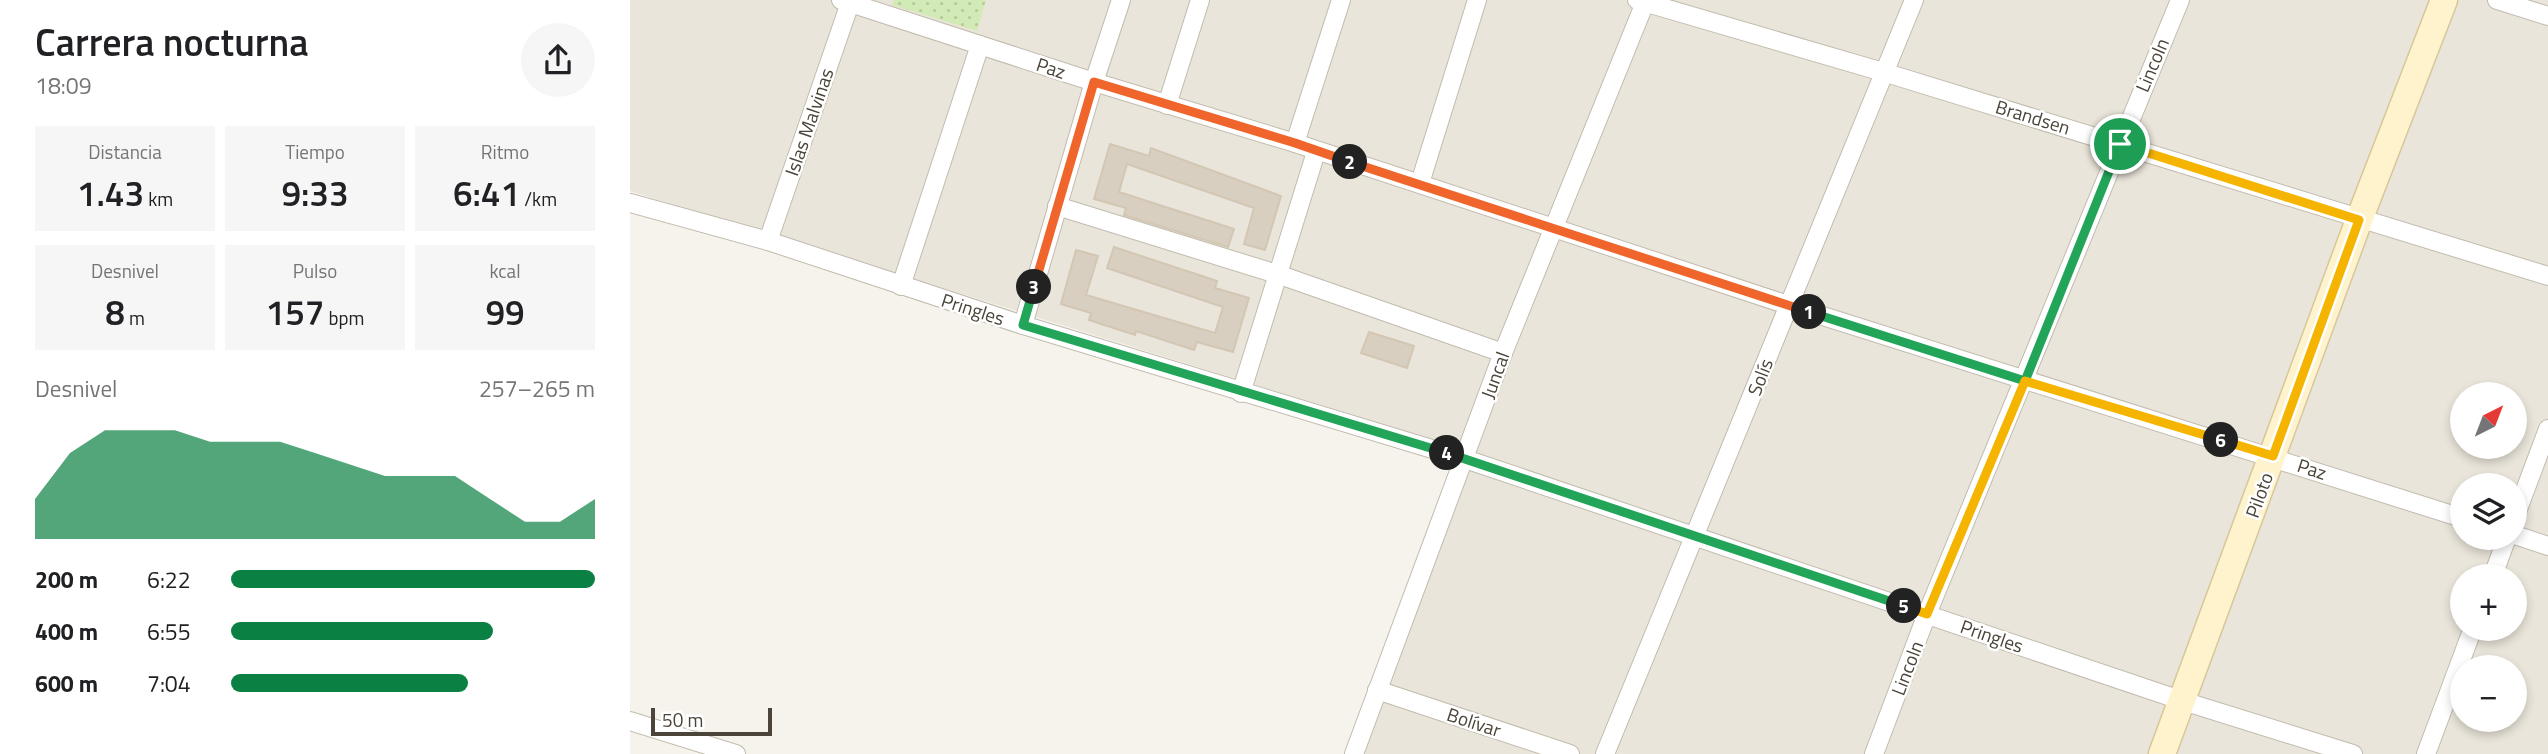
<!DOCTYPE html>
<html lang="es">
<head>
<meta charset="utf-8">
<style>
	body { margin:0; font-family:"Titillium Web",sans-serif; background:#f6f6f6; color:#202124; height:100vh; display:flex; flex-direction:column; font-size:26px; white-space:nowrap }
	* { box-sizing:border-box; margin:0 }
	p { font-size:23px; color:#757577 }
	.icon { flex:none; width:38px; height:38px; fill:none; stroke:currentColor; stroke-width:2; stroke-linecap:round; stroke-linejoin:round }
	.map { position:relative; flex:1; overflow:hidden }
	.sheet { display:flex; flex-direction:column; background:#fff; width:630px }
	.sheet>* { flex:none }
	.needle { width:46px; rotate:42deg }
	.controls { position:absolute; left:1820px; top:382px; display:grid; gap:14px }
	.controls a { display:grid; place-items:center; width:77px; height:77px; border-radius:50%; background:#fff; box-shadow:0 4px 10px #0003; font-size:35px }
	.scale { position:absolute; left:21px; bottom:18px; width:121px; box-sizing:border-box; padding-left:7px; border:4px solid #4b4439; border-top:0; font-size:19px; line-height:24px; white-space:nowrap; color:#4b4439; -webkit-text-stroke:5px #fff; paint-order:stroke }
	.pin { position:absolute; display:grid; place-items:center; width:60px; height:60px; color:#fff; margin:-30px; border:4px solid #fff; border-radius:50%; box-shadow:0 2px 7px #0007 }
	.km { position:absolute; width:35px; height:35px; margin:-18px; border-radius:50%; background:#222; color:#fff; font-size:19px; line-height:35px; text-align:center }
	.round { display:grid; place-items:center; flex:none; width:74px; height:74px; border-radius:37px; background:#f6f6f6 }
	.headline { display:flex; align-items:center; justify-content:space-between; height:119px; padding:0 35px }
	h1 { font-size:38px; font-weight:600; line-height:52px }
	.stats { display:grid; grid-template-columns:repeat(3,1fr); gap:10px; height:119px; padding:7px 35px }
	.stats div { display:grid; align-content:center; border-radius:0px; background:#f6f6f6; text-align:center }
	.stats b { font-size:35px; font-weight:600 }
	.stats small { font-size:19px; font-weight:400 }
	.stats p { font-size:19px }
	.chart { height:196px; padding:14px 35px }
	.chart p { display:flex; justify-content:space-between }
	.chart svg { width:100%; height:126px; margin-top:7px; fill:#0b8043; opacity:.7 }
	ul { padding:0 35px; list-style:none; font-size:23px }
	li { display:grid; grid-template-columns:112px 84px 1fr; align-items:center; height:52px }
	li i { height:18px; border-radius:9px; background:#0b8043 }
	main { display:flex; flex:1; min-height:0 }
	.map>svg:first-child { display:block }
	.residential { fill:#eae5da; fill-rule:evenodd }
	.park { fill:url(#park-dots) }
	.building { fill:#d8cfc1; stroke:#d3c7b4; stroke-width:2 }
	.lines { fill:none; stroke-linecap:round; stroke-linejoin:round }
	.street-casing { stroke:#c2bbae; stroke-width:20 }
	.secondary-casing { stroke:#d6c79b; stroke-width:29 }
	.street { stroke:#fff; stroke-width:18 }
	.secondary { stroke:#fff3cd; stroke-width:26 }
	.split-1-casing { stroke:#fff; stroke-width:14 }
	.split-2-casing { stroke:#fff; stroke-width:14 }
	.split-3-casing { stroke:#fff; stroke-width:14 }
	.split-4-casing { stroke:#fff; stroke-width:14 }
	.split-5-casing { stroke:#fff; stroke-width:14 }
	.split-6-casing { stroke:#fff; stroke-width:14 }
	.split-7-casing { stroke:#fff; stroke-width:14 }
	.split-1 { stroke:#22a559; stroke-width:9 }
	.split-2 { stroke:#f0652b; stroke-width:9 }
	.split-3 { stroke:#f0652b; stroke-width:9 }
	.split-4 { stroke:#22a559; stroke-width:9 }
	.split-5 { stroke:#22a559; stroke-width:9 }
	.split-6 { stroke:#f5b400; stroke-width:9 }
	.split-7 { stroke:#f5b400; stroke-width:9 }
	.labels { text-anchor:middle; stroke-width:5; stroke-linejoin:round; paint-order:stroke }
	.street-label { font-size:19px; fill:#4b4439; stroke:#fff }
</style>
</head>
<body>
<main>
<section class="sheet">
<div class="headline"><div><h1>Carrera nocturna</h1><p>18:09</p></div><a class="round"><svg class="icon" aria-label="share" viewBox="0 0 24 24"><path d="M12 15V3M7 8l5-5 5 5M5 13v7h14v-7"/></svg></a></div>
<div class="stats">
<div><p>Distancia</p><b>1.43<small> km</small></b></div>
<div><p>Tiempo</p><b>9:33</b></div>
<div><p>Ritmo</p><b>6:41<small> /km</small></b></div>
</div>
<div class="stats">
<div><p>Desnivel</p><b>8<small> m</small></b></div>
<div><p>Pulso</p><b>157<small> bpm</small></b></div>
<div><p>kcal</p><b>99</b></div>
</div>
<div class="chart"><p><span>Desnivel</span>257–265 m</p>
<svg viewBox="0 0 160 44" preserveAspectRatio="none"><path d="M0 44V30L10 14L20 6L30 6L40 6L50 10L60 10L70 10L80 14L90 18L100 22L110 22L120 22L130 30L140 38L150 38L160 30V44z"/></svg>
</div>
<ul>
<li><b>200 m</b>6:22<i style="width:100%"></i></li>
<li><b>400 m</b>6:55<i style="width:72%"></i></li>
<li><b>600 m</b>7:04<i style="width:65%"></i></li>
</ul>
</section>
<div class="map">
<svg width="1918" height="754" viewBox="0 0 1918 754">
	<defs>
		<pattern id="park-dots" width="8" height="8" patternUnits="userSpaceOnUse" patternTransform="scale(1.75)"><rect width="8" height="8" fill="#d2eab5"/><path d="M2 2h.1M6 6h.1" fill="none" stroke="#b6ca9c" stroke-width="1.8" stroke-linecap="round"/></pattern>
	</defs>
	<rect width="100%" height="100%" fill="#f6f3ec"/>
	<!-- residential -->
	<path class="residential" d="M0 0H1918V754H716L829 448 0 191ZM1832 394H1885V446H1832ZM1832 485H1885V537H1832ZM1832 576H1885V628H1832ZM1832 667H1885V719H1832Z"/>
	<!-- park -->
	<path class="park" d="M264 0H356L347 31 262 5Z"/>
	<!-- building -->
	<g class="building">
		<path d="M480 144 519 156 521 148 651 196 635 250 614 244 624 208 497 164 489 192 604 229 598 247 494 215 496 208 464 199Z"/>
		<path d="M484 247 587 281 585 288 619 298 603 352 567 342 564 350 506 331 505 335 459 320 461 313 431 304 446 250 468 256 456 295 585 333 593 307 477 268Z"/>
		<path d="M739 332 784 346 777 368 731 353Z"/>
	</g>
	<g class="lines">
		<defs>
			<g id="street">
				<path d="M211 0 464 82 665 143 1158 305 1832 518"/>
				<path d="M1007 0 1253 72 1918 276"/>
				<path d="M1867 0 1918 16"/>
				<path d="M537 105 570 0"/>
				<path d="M665 143 711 0"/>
				<path d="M790 183 847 0"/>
				<path d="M0 203 138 241 393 325 835 459 1553 701 1723 754"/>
				<path d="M427 206 650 275 873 353"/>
				<path d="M138 241 220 3"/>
				<path d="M271 286 350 45"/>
				<path d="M393 325 464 82 491 0"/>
				<path d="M611 393 686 152"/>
				<path d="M1885 517 1918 429"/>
				<path d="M1885 535 1918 546"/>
				<path d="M1863 576 1877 537"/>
				<path d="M747 690 940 754"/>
				<path d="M0 721 106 754"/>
				<path d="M724 754 873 353 1016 0"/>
				<path d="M975 754 1284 0"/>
				<path d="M1244 754 1297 614 1550 0"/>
				<path d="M1796 754 1843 628"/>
			</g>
			<path id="secondary" d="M1532 754 1729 220 1814 0"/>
		</defs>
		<!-- street casing -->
		<use href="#street" class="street-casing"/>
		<!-- secondary casing -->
		<use href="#secondary" class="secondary-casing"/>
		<!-- street -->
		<use href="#street" class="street"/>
		<!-- secondary -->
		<use href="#secondary" class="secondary"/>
	</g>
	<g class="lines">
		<defs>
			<path id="split-1" d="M1179 312 1395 381 1490 144"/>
			<path id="split-2" d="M720 162 1179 312"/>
			<path id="split-3" d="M404 287 464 82 665 143 720 162"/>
			<path id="split-4" d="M404 287 393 325 817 453"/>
			<path id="split-5" d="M817 453 1274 606"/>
			<path id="split-6" d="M1274 606 1297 614 1395 381 1591 440"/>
			<path id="split-7" d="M1490 144 1729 220 1643 456 1591 440"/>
		</defs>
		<!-- split-1 casing -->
		<use href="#split-1" class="split-1-casing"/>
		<!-- split-2 casing -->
		<use href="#split-2" class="split-2-casing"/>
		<!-- split-3 casing -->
		<use href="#split-3" class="split-3-casing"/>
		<!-- split-4 casing -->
		<use href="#split-4" class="split-4-casing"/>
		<!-- split-5 casing -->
		<use href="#split-5" class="split-5-casing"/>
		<!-- split-6 casing -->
		<use href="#split-6" class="split-6-casing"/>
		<!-- split-7 casing -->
		<use href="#split-7" class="split-7-casing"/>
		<!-- split-1 -->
		<use href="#split-1" class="split-1"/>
		<!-- split-2 -->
		<use href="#split-2" class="split-2"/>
		<!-- split-3 -->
		<use href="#split-3" class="split-3"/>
		<!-- split-4 -->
		<use href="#split-4" class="split-4"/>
		<!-- split-5 -->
		<use href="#split-5" class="split-5"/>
		<!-- split-6 -->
		<use href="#split-6" class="split-6"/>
		<!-- split-7 -->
		<use href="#split-7" class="split-7"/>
	</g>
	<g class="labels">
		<!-- street labels -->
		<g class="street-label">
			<text transform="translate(1522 65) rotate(-67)" y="7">Lincoln</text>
			<text transform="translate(421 68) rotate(18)" y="7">Paz</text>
			<text transform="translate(1403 117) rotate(17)" y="7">Brandsen</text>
			<text transform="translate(179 122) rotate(-71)" y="7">Islas Malvinas</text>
			<text transform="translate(343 309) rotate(18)" y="7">Pringles</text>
			<text transform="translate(865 375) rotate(-70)" y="7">Juncal</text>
			<text transform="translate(1130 377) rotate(-69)" y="7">Solís</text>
			<text transform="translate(1682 469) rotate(18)" y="7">Paz</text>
			<text transform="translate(1629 495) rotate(-70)" y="7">Piloto</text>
			<text transform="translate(1362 636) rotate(19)" y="7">Pringles</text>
			<text transform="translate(1277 668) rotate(-69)" y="7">Lincoln</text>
			<text transform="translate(844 722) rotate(18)" y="7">Bolívar</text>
		</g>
	</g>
</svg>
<div class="controls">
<a><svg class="needle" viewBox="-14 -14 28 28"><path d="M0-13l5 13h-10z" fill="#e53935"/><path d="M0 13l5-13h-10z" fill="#757577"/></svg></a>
<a><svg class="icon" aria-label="layers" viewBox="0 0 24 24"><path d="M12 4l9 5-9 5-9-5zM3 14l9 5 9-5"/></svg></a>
<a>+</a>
<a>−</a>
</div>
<div class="scale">50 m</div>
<div class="pin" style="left:1490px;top:144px;background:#1e9e55"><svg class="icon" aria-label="arrive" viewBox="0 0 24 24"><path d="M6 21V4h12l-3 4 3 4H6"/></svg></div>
<b class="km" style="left:1179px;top:312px">1</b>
<b class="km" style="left:720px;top:162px">2</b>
<b class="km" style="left:404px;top:287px">3</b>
<b class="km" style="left:817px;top:453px">4</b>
<b class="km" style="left:1274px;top:606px">5</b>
<b class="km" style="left:1591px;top:440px">6</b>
</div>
</main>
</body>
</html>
